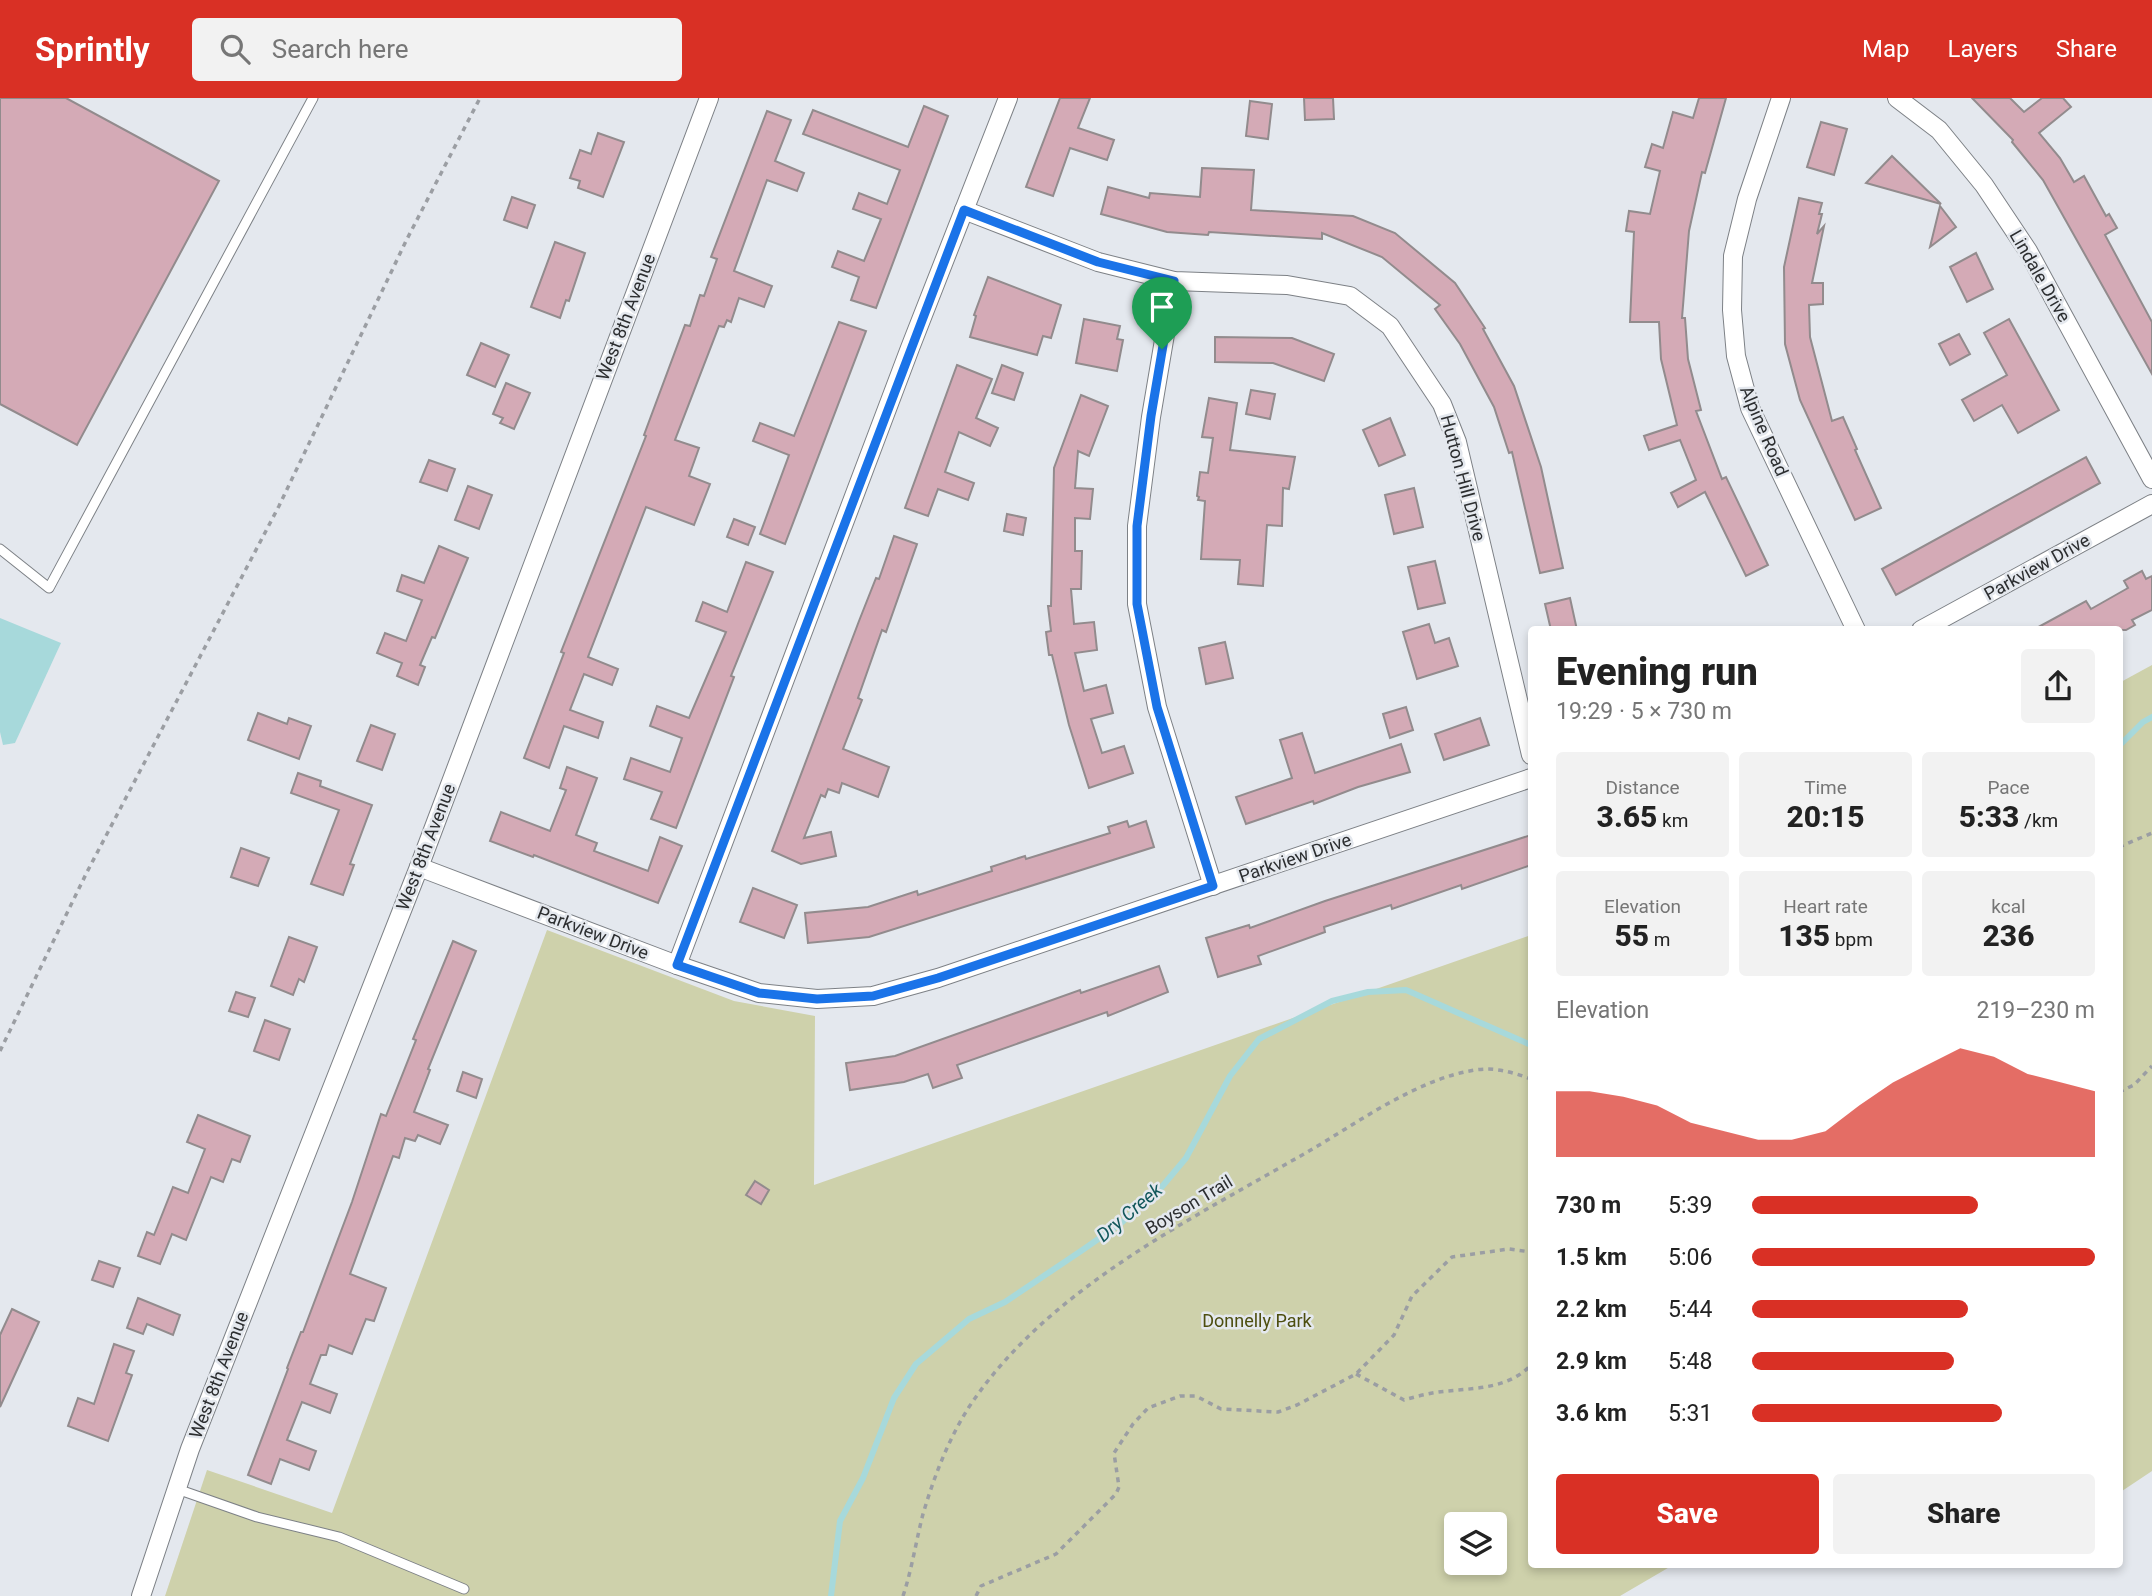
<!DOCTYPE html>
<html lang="en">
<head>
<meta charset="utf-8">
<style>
	body { margin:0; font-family:Roboto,sans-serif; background:#f2f2f2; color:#222; height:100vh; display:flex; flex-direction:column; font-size:26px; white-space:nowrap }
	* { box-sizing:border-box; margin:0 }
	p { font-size:23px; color:#767676 }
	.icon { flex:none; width:38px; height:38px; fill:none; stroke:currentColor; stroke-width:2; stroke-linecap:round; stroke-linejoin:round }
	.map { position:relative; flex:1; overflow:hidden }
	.side { position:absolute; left:1528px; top:528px; width:595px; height:942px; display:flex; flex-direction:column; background:#fff; border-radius:7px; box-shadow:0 4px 10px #0003 }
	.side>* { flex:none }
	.controls { position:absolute; left:1444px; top:1414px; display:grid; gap:14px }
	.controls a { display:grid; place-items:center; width:63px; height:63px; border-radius:7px; background:#fff; box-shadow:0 4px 10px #0003; font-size:35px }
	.pin { position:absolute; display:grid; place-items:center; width:60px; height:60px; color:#fff; margin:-72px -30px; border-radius:50% 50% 50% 0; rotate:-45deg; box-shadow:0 0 7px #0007 }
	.pin .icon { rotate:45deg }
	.round { display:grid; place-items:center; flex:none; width:74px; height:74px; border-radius:7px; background:#f2f2f2 }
	.overview { display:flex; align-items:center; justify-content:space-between; height:119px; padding:0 28px }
	h1 { font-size:38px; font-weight:800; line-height:52px }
	.stats { display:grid; grid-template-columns:repeat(3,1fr); gap:10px; height:119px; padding:7px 28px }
	.stats div { display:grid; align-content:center; border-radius:7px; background:#f2f2f2; text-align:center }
	.stats b { font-size:30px; font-weight:800 }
	.stats small { font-size:19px; font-weight:400 }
	.stats p { font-size:19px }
	.chart { height:196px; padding:14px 28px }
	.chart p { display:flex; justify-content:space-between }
	.chart svg { width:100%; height:126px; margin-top:7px; fill:#d93025; opacity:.7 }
	.button { display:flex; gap:14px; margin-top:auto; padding:14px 28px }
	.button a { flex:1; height:80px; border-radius:7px; background:#d93025; color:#fff; font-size:28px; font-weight:800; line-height:80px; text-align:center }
	.button a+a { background:#f2f2f2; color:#222 }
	ul { padding:0 28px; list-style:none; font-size:23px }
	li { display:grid; grid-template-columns:112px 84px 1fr; align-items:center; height:52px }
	li i { height:18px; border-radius:9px; background:#d93025 }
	header { display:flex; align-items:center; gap:42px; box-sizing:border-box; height:98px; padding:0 35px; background:#d93025; color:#fff }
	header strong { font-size:33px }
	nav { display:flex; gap:38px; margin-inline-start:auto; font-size:24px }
	.search { width:490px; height:63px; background:#f2f2f2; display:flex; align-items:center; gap:18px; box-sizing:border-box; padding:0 24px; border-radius:7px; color:#767676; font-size:26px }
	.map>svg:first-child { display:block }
	.green { fill:#ced1ab; fill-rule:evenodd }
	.water { fill:#a7d9db }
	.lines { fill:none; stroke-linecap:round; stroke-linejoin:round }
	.stream { stroke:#a7d9db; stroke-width:6 }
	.building { fill:#d4aab6; stroke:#928b8d; stroke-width:2 }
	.lane-casing { stroke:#7d8186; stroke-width:11 }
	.street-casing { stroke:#7d8186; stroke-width:20 }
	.path { stroke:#9b9ea3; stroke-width:3.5; stroke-dasharray:5 5; stroke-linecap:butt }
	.lane { stroke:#fff; stroke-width:9 }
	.street { stroke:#fff; stroke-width:18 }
	.route-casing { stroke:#fff; stroke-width:14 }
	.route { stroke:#1a73e8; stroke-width:9 }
	.labels { text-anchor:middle; stroke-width:5; stroke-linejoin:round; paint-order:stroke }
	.street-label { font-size:18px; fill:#2c2e30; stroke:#e4e8ee }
	.park-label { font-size:18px; fill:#4d4e0f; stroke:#e4e8ee }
	.water-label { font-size:19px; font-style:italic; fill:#12575b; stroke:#e4e8ee }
</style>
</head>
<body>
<header>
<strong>Sprintly</strong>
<div class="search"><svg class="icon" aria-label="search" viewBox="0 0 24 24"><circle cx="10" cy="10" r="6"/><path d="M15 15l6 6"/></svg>Search here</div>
<nav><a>Map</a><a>Layers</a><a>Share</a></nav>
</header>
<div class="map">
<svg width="2152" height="1498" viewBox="0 0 2152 1498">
	<rect width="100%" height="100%" fill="#e4e8ee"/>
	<!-- green -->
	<g class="green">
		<path d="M2152 567V1373L2119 1395V585Z"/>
		<path d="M547 832 734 903 815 918 814 1087 1531 837V1466L1673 1467 1620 1498H165L207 1372 332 1415ZM1456 1426H1494V1465H1456Z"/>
	</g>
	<!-- water -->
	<path class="water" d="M0 520 61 545 15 645 3 647 0 634Z"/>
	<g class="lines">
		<!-- stream -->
		<g class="stream">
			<path d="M2119 648 2143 624 2152 619"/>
			<path d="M831 1498 840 1423 863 1380 894 1300 916 1266 969 1221 1005 1204 1081 1153 1120 1126 1160 1091 1186 1060 1230 978 1259 941 1332 903 1368 894 1406 892 1531 947"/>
		</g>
	</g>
	<!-- building -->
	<g class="building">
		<path d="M0 0H66L219 83 77 347 0 306Z"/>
		<path d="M1060 0H1090L1078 30 1114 42 1107 62 1070 50 1053 98 1026 89Z"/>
		<path d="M1304 0H1333L1334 21 1305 22Z"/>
		<path d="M1699 0H1726L1705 75 1702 74 1689 133 1682 220H1685L1688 261 1701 312 1696 313 1722 381 1726 379 1768 467 1746 478 1705 394 1678 409 1671 395 1696 382 1680 342 1649 352 1644 338 1677 327 1661 261 1659 224H1630L1634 134 1626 133 1629 113 1650 116 1660 73 1645 69 1652 46 1663 50 1673 14 1693 20Z"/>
		<path d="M1972 0H2010L2024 14 2042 0H2063L2071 9 2039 35 2060 60 2074 84 2084 78 2106 118 2109 116 2117 130 2105 137 2152 224V276L2043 82 2012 44 2013 42Z"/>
		<path d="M1250 3 1272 6 1268 41 1246 38Z"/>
		<path d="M924 8 948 18 876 210 851 202 859 179 832 169 838 153 864 163 881 121 853 111 859 95 887 106 900 72 803 36 813 12 908 49Z"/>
		<path d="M767 13 791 22 775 63 804 75 797 93 767 82 734 173 772 188 764 209 739 200 731 224 727 222 724 229 719 228 675 342 699 350 689 378 710 386 694 427 646 409 588 559 618 571 612 587 584 576 570 612 603 624 598 640 564 628 549 670 524 660 564 555 561 554 646 338 644 337 685 227 690 228 700 197 704 198 717 161 711 159Z"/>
		<path d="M1821 24 1847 31 1834 77 1807 69Z"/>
		<path d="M598 35 624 44 603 99 578 90 580 83 570 80 580 52 591 56Z"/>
		<path d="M1892 58 1941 106 1866 85Z"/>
		<path d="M1202 70 1254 72 1251 112 1353 118 1395 135 1455 185 1485 230 1483 231 1514 288 1541 369 1563 470 1540 475 1512 354 1509 355 1494 309 1460 246 1435 211 1440 207 1382 159 1322 135V141L1209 134 1208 137 1167 134 1101 116 1108 89 1149 100 1150 95 1200 99Z"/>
		<path d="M512 99 535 107 527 130 504 122Z"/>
		<path d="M1799 100 1822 105 1819 116H1822L1817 136 1824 128 1812 185H1823V206L1809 207 1810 239 1832 323 1843 319 1857 351 1855 352 1881 410 1855 422 1800 302 1785 246 1784 169Z"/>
		<path d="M1940 108 1956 129 1930 149Z"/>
		<path d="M555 144 585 155 569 203 566 202 560 220 531 209Z"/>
		<path d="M1976 155 1993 191 1967 204 1950 169Z"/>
		<path d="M988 179 1061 207 1051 240 1043 238 1037 257 970 239 976 218 974 217Z"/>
		<path d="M1084 221 1120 228 1117 241 1123 242 1117 273 1076 265Z"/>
		<path d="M2009 221 2059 312 2018 335 2002 307 1974 323 1962 302 2007 277 1984 235Z"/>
		<path d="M839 224 866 233 785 446 760 436 789 357 753 343 760 325 794 338Z"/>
		<path d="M1959 236 1970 256 1950 267 1939 246Z"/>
		<path d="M1215 239 1292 240 1334 256 1324 283 1273 265 1215 264Z"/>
		<path d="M481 245 509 257 495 289 467 277Z"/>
		<path d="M957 267 992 281 976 320 998 330 990 348 959 334 945 374 974 385 968 402 938 391 928 418 905 410Z"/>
		<path d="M1002 267 1023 275 1014 302 992 295Z"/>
		<path d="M506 285 530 295 514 331 500 325 503 320 493 316Z"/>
		<path d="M1251 292 1275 296 1270 321 1246 316Z"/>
		<path d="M1081 297 1108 308 1089 358 1078 353 1075 390 1093 391 1090 421 1075 420V453H1082L1081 491H1071L1074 526 1094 524 1097 552 1075 555 1084 593 1106 587 1113 615 1091 621 1102 655 1124 648 1133 675 1089 690 1069 627 1052 557H1049L1046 534 1051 533 1048 508H1051L1054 370Z"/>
		<path d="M1209 300 1237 305 1230 352 1295 359 1289 391 1283 390 1282 428 1267 427 1263 488 1238 486 1240 462 1201 461 1205 403 1198 402 1199 399 1197 398 1200 374 1208 375 1213 340 1202 339Z"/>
		<path d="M1390 320 1405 357 1379 368 1363 332Z"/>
		<path d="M2086 359 2100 385 1896 497 1882 471Z"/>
		<path d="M429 362 455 371 447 393 420 384Z"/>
		<path d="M468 388 492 397 479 431 455 422Z"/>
		<path d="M1414 390 1423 429 1394 436 1385 397Z"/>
		<path d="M1007 416 1026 420 1023 437 1004 433Z"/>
		<path d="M734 421 755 429 748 447 727 439Z"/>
		<path d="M894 438 917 446 886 534 882 532 858 600 862 602 843 651 889 669 878 699 842 685 839 695 828 691 825 699 821 697 804 740 831 734 836 758 801 766 772 753 859 523 876 480 879 481Z"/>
		<path d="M439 448 468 460 435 540 432 539 420 567 425 569 418 587 397 578 402 565 377 555 385 535 406 543 422 502 397 493 402 477 424 485Z"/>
		<path d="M1435 463 1445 505 1418 511 1408 469Z"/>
		<path d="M746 464 773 474 731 578 734 579 676 730 651 721 662 694 624 681 631 660 670 674 682 640 650 628 657 608 689 620 726 534 696 523 703 504 727 514Z"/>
		<path d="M2142 473 2146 481 2152 478V512L2132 522 2135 527 2126 532H2033L2086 503 2091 511 2128 490 2124 483Z"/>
		<path d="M1570 500 1577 532H1551L1545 506Z"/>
		<path d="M1429 526 1435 545 1449 540 1458 568 1417 581 1403 534Z"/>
		<path d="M1225 544 1233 580 1206 586 1199 550Z"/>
		<path d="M1406 609 1413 632 1390 640 1383 616Z"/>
		<path d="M258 615 287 626 289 620 311 628 299 661 248 642Z"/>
		<path d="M1480 620 1489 647 1444 662 1435 636Z"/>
		<path d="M371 627 395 636 382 672 357 663Z"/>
		<path d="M1302 635 1315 675 1401 646 1410 674 1358 689 1314 706 1313 703 1246 726 1236 699 1292 680 1280 642Z"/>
		<path d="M567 669 597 680 576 737 597 745 594 753 648 773 660 739 682 748 658 805 534 757 533 759 490 743 501 714 550 733 566 692 560 690Z"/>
		<path d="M298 675 321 683 320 688 372 707 350 766 354 767 343 797 311 786 339 712 291 695Z"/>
		<path d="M1127 723 1129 729 1146 723 1154 749 869 839 808 845 805 815 868 809 917 793 918 797 992 773 991 769 1025 758 1026 761 1110 735 1108 729Z"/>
		<path d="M1531 737V767L1462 791 1461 787 1392 811 1391 807 1324 829 1325 834 1258 858 1261 866 1218 879 1206 840 1249 827 1250 830 1325 803Z"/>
		<path d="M241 750 269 760 258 788 231 779Z"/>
		<path d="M753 790 797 807 784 840 740 824Z"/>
		<path d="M289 839 317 849 304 884 299 881 293 897 271 888Z"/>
		<path d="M453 843 476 853 428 971 430 972 414 1014 448 1027 440 1046 418 1037 415 1043 405 1040 399 1060 393 1058 350 1176 386 1190 374 1223 366 1221 352 1256 329 1247 326 1257H321L310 1286 337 1296 330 1315 302 1304 287 1342 316 1353 309 1372 280 1361 271 1386 248 1377 288 1271 287 1270 301 1234H303L352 1104 381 1016 386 1018 416 942 413 941Z"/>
		<path d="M1159 868 1168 894 1108 918 1107 914 957 967 962 980 933 990 928 976 904 984 850 992 846 965 895 958 1080 892 1081 895Z"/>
		<path d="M236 894 255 900 248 919 229 913Z"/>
		<path d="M265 922 290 931 279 962 254 953Z"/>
		<path d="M463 974 482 981 476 1000 457 993Z"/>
		<path d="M198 1017 250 1038 240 1064 232 1061 223 1084 211 1079 186 1142 172 1136 160 1166 138 1158 147 1134 154 1137 173 1089 188 1095 205 1051 187 1044Z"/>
		<path d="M755 1083 769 1092 761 1106 746 1097Z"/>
		<path d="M99 1163 120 1170 113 1189 92 1182Z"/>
		<path d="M138 1200 180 1217 173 1237 147 1226 143 1236 127 1230Z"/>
		<path d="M12 1211 39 1224 0 1309V1237Z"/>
		<path d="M114 1246 134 1253 126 1275 132 1277 108 1343 68 1328 78 1300 94 1306Z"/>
	</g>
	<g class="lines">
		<defs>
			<g id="lane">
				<path d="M0 451 49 490 313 0"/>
				<path d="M177 1391 257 1419 339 1439 464 1491"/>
			</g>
			<g id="street">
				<path d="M1781 0 1747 101 1733 158 1732 212 1736 258 1750 310 1856 532"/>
				<path d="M1897 0 1939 32 1984 87 2028 153 2152 381"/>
				<path d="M964 112 1098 164 1174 183 1287 187 1350 198 1390 228 1442 306 1457 344 1531 657"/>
				<path d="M1174 183 1151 319 1137 428V506L1157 609 1213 788"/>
				<path d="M1921 532 2152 406"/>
				<path d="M419 769 677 867 759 895 817 901 873 898 938 880 1531 680"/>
				<path d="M677 867 910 250 1008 0"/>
				<path d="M141 1498 190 1351 419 769 709 0"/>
			</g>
		</defs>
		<!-- lane casing -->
		<use href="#lane" class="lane-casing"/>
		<!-- street casing -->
		<use href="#street" class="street-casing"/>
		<!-- path -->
		<g class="path">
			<path d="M2119 749 2152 735"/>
			<path d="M0 953 87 774 279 408 407 141 480 0"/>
			<path d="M2119 994 2134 987 2152 968"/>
			<path d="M1356 1276 1404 1302C1418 1298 1433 1294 1448 1293 1478 1290 1509 1290 1531 1267"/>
			<path d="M903 1498C912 1471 916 1443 923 1416 934 1379 948 1342 969 1309 1047 1191 1190 1122 1309 1053 1359 1024 1417 981 1475 972 1495 969 1512 974 1531 981"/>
			<path d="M976 1498 981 1488 1056 1456 1116 1396 1119 1389 1114 1355 1133 1326 1148 1310 1180 1298H1196L1221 1311 1278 1314 1297 1307 1356 1276 1394 1237 1412 1198 1452 1159 1509 1151 1531 1154"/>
		</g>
		<!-- lane -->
		<use href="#lane" class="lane"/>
		<!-- street -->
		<use href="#street" class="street"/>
	</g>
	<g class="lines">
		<defs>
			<path id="route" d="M964 112 1098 164 1174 183 1151 318 1137 428V506L1157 609 1213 788 938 880 873 898 817 901 759 895 677 867Z"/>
		</defs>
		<!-- route casing -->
		<use href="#route" class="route-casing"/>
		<!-- route -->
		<use href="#route" class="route"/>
	</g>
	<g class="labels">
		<!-- street labels -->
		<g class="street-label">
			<text transform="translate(2040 178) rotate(60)" y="6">Lindale Drive</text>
			<text transform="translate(626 219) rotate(-69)" y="6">West 8th Avenue</text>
			<text transform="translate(1764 333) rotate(67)" y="6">Alpine Road</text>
			<text transform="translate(1463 380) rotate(75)" y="6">Hutton Hill Drive</text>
			<text transform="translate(2037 469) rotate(-29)" y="6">Parkview Drive</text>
			<text transform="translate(426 749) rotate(-69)" y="6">West 8th Avenue</text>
			<text transform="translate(1295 760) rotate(-19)" y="6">Parkview Drive</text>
			<text transform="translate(593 835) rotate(21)" y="6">Parkview Drive</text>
			<text transform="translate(1189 1107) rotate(-31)" y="6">Boyson Trail</text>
			<text transform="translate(219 1277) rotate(-69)" y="6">West 8th Avenue</text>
		</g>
		<!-- park labels -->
		<g class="park-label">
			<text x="1257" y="1229">Donnelly Park</text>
		</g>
		<!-- water labels -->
		<g class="water-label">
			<text transform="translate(1129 1114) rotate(-40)" y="7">Dry Creek</text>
		</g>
	</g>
</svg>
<div class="controls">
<a><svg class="icon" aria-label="layers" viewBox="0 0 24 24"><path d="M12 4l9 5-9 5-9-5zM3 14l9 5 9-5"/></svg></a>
</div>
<div class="pin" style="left:1162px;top:251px;background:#1e9e55"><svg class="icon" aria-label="arrive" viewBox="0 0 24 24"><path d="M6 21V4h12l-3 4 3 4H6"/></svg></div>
<section class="side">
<div class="overview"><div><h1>Evening run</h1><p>19:29 · 5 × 730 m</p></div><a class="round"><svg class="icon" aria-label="share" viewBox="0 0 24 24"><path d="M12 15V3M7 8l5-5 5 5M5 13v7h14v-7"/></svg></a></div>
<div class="stats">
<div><p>Distance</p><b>3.65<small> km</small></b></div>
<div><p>Time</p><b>20:15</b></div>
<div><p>Pace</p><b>5:33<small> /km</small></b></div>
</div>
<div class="stats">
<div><p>Elevation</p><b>55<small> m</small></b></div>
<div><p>Heart rate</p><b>135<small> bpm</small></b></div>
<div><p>kcal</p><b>236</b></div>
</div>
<div class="chart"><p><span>Elevation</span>219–230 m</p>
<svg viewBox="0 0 160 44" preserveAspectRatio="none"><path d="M0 44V21L10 21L20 23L30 26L40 32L50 35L60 38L70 38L80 35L90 26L100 18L110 12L120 6L130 9L140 15L150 18L160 21V44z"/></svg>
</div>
<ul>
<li><b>730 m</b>5:39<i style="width:66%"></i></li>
<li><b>1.5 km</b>5:06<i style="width:100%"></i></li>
<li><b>2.2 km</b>5:44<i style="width:63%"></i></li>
<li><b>2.9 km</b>5:48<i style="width:59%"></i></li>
<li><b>3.6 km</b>5:31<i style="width:73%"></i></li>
</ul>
<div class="button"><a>Save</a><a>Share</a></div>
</section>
</div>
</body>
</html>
